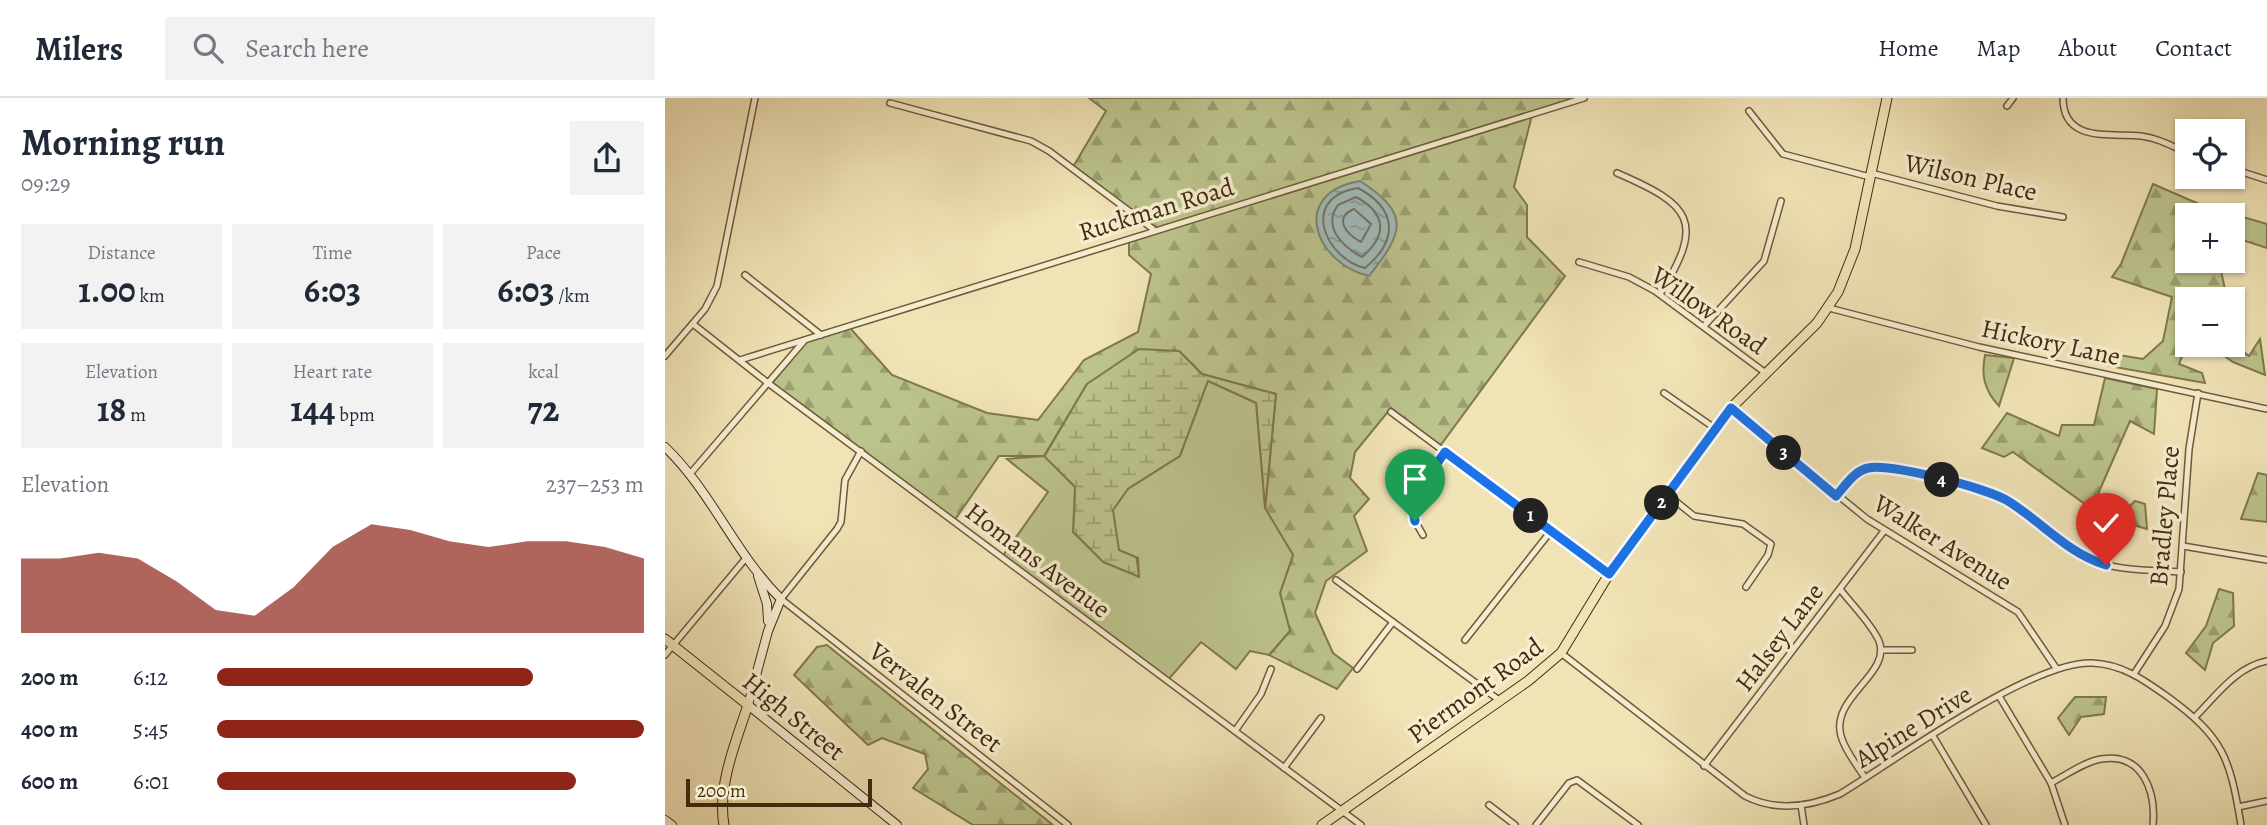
<!DOCTYPE html>
<html lang="en">
<head>
<meta charset="utf-8">
<style>
	body { margin:0; font-family:Alegreya,serif; background:#f2f2f3; color:#1f2937; height:100vh; display:flex; flex-direction:column; font-size:26px; white-space:nowrap }
	* { box-sizing:border-box; margin:0 }
	p { font-size:23px; color:#747a83 }
	.icon { flex:none; width:38px; height:38px; fill:none; stroke:currentColor; stroke-width:2; stroke-linecap:round; stroke-linejoin:round }
	.map { position:relative; flex:1; overflow:hidden }
	.drawer { display:flex; flex-direction:column; background:#fff; width:665px }
	.drawer>* { flex:none }
	.tools { position:absolute; left:1510px; top:21px; display:grid; gap:14px }
	.tools a { display:grid; place-items:center; width:70px; height:70px; border-radius:0px; background:#fff; box-shadow:0 2px 5px #0004; font-size:35px }
	.scale { position:absolute; left:21px; bottom:18px; width:186px; box-sizing:border-box; padding-left:7px; border:4px solid #432c0e; border-top:0; font-size:19px; line-height:24px; white-space:nowrap; color:#432c0e; -webkit-text-stroke:5px #f5edd0; paint-order:stroke }
	.pin { position:absolute; display:grid; place-items:center; width:60px; height:60px; color:#fff; margin:-72px -30px; border-radius:50% 50% 50% 0; rotate:-45deg; box-shadow:0 0 7px #0007 }
	.pin .icon { rotate:45deg }
	.km { position:absolute; width:35px; height:35px; margin:-18px; border-radius:50%; background:#222; color:#fff; font-size:19px; line-height:35px; text-align:center }
	.round { display:grid; place-items:center; flex:none; width:74px; height:74px; border-radius:0px; background:#f2f2f3 }
	.headline { display:flex; align-items:center; justify-content:space-between; height:119px; padding:0 21px }
	h1 { font-size:38px; font-weight:600; line-height:52px }
	.figures { display:grid; grid-template-columns:repeat(3,1fr); gap:10px; height:119px; padding:7px 21px }
	.figures div { display:grid; align-content:center; border-radius:0px; background:#f2f2f3; text-align:center }
	.figures b { font-size:35px; font-weight:600 }
	.figures small { font-size:19px; font-weight:400 }
	.figures p { font-size:19px }
	.chart { height:196px; padding:14px 21px }
	.chart p { display:flex; justify-content:space-between }
	.chart svg { width:100%; height:126px; margin-top:7px; fill:#8f2418; opacity:.7 }
	ul { padding:0 21px; list-style:none; font-size:23px }
	li { display:grid; grid-template-columns:112px 84px 1fr; align-items:center; height:52px }
	li i { height:18px; border-radius:9px; background:#8f2418 }
	header { display:flex; align-items:center; gap:42px; box-sizing:border-box; height:98px; padding:0 35px; background:#fff; border-bottom:2px solid #e0e1e3 }
	header strong { font-size:33px }
	nav { display:flex; gap:38px; margin-inline-start:auto; font-size:24px }
	.search { width:490px; height:63px; background:#f2f2f3; display:flex; align-items:center; gap:18px; box-sizing:border-box; padding:0 24px; border-radius:0px; color:#747a83; font-size:26px }
	main { display:flex; flex:1; min-height:0 }
	.map>svg:first-child { display:block }
	.forest { fill:url(#forest-firs); stroke:#80784d; stroke-width:2 }
	.wetland { fill:url(#wetland-marsh); stroke:#80784d; stroke-width:2 }
	.park { fill:#bcc38c; stroke:#80784d; stroke-width:2 }
	.water { fill:url(#water-ripples); stroke:#7b8275; stroke-width:2 }
	.lines { fill:none; stroke-linecap:round; stroke-linejoin:round }
	.shore { stroke:#727464; stroke-width:2 }
	.street-casing { stroke:#6e5a38; stroke-width:8 }
	.secondary-casing { stroke:#432c0e; stroke-width:10 }
	.primary-casing { stroke:#432c0e; stroke-width:11 }
	.street { stroke:#f5edd0; stroke-width:5 }
	.secondary { stroke:#f5edd0; stroke-width:8 }
	.primary { stroke:#f0e3b6; stroke-width:9 }
	.route-casing { stroke:#fff; stroke-width:14 }
	.route { stroke:#1a73e8; stroke-width:9 }
	.labels { text-anchor:middle; stroke-width:7; stroke-linejoin:round; paint-order:stroke }
	.street-label { font-size:26px; fill:#432c0e; stroke:#f5edd0 }
</style>
</head>
<body>
<header>
<strong>Milers</strong>
<div class="search"><svg class="icon" aria-label="search" viewBox="0 0 24 24"><circle cx="10" cy="10" r="6"/><path d="M15 15l6 6"/></svg>Search here</div>
<nav><a>Home</a><a>Map</a><a>About</a><a>Contact</a></nav>
</header>
<main>
<section class="drawer">
<div class="headline"><div><h1>Morning run</h1><p>09:29</p></div><a class="round"><svg class="icon" aria-label="share" viewBox="0 0 24 24"><path d="M12 15V3M7 8l5-5 5 5M5 13v7h14v-7"/></svg></a></div>
<div class="figures">
<div><p>Distance</p><b>1.00<small> km</small></b></div>
<div><p>Time</p><b>6:03</b></div>
<div><p>Pace</p><b>6:03<small> /km</small></b></div>
</div>
<div class="figures">
<div><p>Elevation</p><b>18<small> m</small></b></div>
<div><p>Heart rate</p><b>144<small> bpm</small></b></div>
<div><p>kcal</p><b>72</b></div>
</div>
<div class="chart"><p><span>Elevation</span>237–253 m</p>
<svg viewBox="0 0 160 44" preserveAspectRatio="none"><path d="M0 44V18L10 18L20 16L30 18L40 26L50 36L60 38L70 28L80 14L90 6L100 8L110 12L120 14L130 12L140 12L150 14L160 18V44z"/></svg>
</div>
<ul>
<li><b>200 m</b>6:12<i style="width:74%"></i></li>
<li><b>400 m</b>5:45<i style="width:100%"></i></li>
<li><b>600 m</b>6:01<i style="width:84%"></i></li>
</ul>
</section>
<div class="map">
<svg width="1602" height="727" viewBox="0 0 1602 727">
	<defs>
		<pattern id="forest-firs" width="22" height="20" patternUnits="userSpaceOnUse" patternTransform="scale(1.75)"><rect width="22" height="20" fill="#bcc38c"/><path d="M5 1l3.5 6h-7zM16 11l3.5 6h-7z" fill="#9a9f71"/></pattern>
		<pattern id="wetland-marsh" width="20" height="14" patternUnits="userSpaceOnUse" patternTransform="scale(1.75)"><rect width="20" height="14" fill="#bcc38c"/><path d="M1 5h8M5 5V1M11 12h8M15 12V8" fill="none" stroke="#9a9f71"/></pattern>
		<pattern id="water-ripples" width="26" height="14" patternUnits="userSpaceOnUse" patternTransform="scale(1.75)"><rect width="26" height="14" fill="#a1bbba"/><path d="M2 4q2-2 4 0t4 0M15 11q2-2 4 0t4 0" fill="none" stroke="#859896"/></pattern>
	</defs>
	<rect width="100%" height="100%" fill="#f0e3b6"/>
	<filter id="stains"><feTurbulence type="fractalNoise" baseFrequency=".00286" numOctaves="4"/><feColorMatrix values="0 0 0 0 .2 0 0 0 0 .09 0 0 0 0 .02 0 0 0 .5 -.17"/></filter>
	<radialGradient id="worn" r=".72"><stop offset=".6" stop-color="#630" stop-opacity="0"/><stop offset="1" stop-color="#630" stop-opacity=".3"/></radialGradient>
	<!-- forest -->
	<g class="forest">
		<path d="M424 0H921L867 17 849 89 862 107V139L900 178 775 348 726 310 690 354 685 380 704 401 689 418 702 453 661 483 650 515 668 555 688 570 672 591 604 557 625 533 615 495 628 457 600 411 611 296 537 276 514 253 422 286 379 358H334L289 423 106 286 141 244 185 230 227 277 322 315 373 322 419 262 473 234 486 176 464 157V143L490 134 408 69 441 13Z"/>
		<path d="M1488 86 1534 106 1602 126V150L1568 139V117H1522V163H1554L1562 201H1522V246L1514 266 1537 275 1540 285 1444 268 1447 256 1478 261 1498 243 1507 199 1447 179 1456 166Z"/>
		<path d="M1595 241 1600 277 1568 264 1544 247 1568 246 1584 258Z"/>
		<path d="M1320 257 1349 260 1334 308C1319 292 1316 277 1320 257Z"/>
		<path d="M1440 280 1492 291 1489 336 1465 323 1433 396 1459 414 1470 403 1480 406 1482 431 1435 417 1348 354 1339 359 1317 350 1342 315 1394 338 1397 327H1429Z"/>
		<path d="M1593 375 1602 377V424L1576 421Z"/>
		<path d="M1554 491 1568 495 1569 528 1548 545 1540 572 1521 555 1541 528Z"/>
		<path d="M162 547 173 556 388 727H308L248 690 263 671 260 656 217 640 203 647 129 577 152 549Z"/>
		<path d="M1410 599H1441L1439 616 1416 619 1404 637 1393 620Z"/>
	</g>
	<!-- wetland -->
	<path class="wetland" d="M474 251 514 253 537 276 611 296 600 411 591 305 543 283 515 358 463 391 474 479 438 464 408 434 410 389 379 359 422 286Z"/>
	<!-- park -->
	<path class="park" d="M543 283 591 305 600 410 628 457 615 495 625 533 604 557 585 553 571 571 536 544 503 582 337 459 383 394 342 361 379 358 410 389 408 434 438 464 474 479 473 460 454 452 448 412 463 391 515 358Z"/>
	<!-- water -->
	<path class="water" d="M695 83C746 116 739 134 704 178 649 165 624 95 695 83Z"/>
	<g class="lines">
		<!-- shore -->
		<g class="shore">
			<path d="M693 90C732 111 734 142 700 170 661 161 633 100 693 90Z"/>
			<path d="M691 99C721 115 723 137 697 159 678 149 657 129 673 107Z"/>
			<path d="M689 111 706 126 696 144C681 136 668 120 689 111Z"/>
		</g>
		<defs>
			<g id="street">
				<path d="M1398 0C1398 45 1445 35 1476 38 1493 40 1507 48 1522 55"/>
				<path d="M225 5 366 43 384 53 488 131"/>
				<path d="M1342 8 1348 0"/>
				<path d="M1084 13 1118 56 1205 79"/>
				<path d="M1568 71 1602 82"/>
				<path d="M952 75C1026 107 1041 123 995 196"/>
				<path d="M1206 75 1332 108 1398 119"/>
				<path d="M914 164 964 179 990 193 1102 276"/>
				<path d="M80 177 156 237"/>
				<path d="M1164 210 1314 249 1602 311"/>
				<path d="M28 226 103 285 696 727"/>
				<path d="M1039 228 1099 163 1116 103"/>
				<path d="M0 258 40 211 52 188 90 0"/>
				<path d="M75 262 919 0"/>
				<path d="M999 295 1051 331"/>
				<path d="M1066 310 1202 421 1353 514 1391 570"/>
				<path d="M726 314 944 476"/>
				<path d="M196 353 180 382 176 424 172 431 116 501 403 727"/>
				<path d="M25 376 139 243"/>
				<path d="M1003 397 1029 418 1078 426 1106 446 1103 457 1081 489"/>
				<path d="M1171 398C1180 388 1189 374 1203 370 1225 365 1323 390 1343 403 1372 421 1395 449 1426 462 1453 473 1487 472 1516 474"/>
				<path d="M758 437 750 423 747 404 780 354"/>
				<path d="M1518 448 1602 462"/>
				<path d="M671 482 834 602"/>
				<path d="M1175 491C1187 507 1206 525 1214 543 1227 576 1165 599 1176 638 1180 653 1192 667 1200 680"/>
				<path d="M800 542 886 433"/>
				<path d="M1216 552H1247"/>
				<path d="M896 555 1080 698C1111 714 1144 709 1175 696 1231 662 1366 563 1427 565 1457 566 1479 582 1503 599 1559 640 1565 660 1576 727"/>
				<path d="M0 557 81 460"/>
				<path d="M692 571 728 524"/>
				<path d="M1469 576 1500 528 1514 491 1524 351 1533 295"/>
				<path d="M1334 598 1386 685 1400 727"/>
				<path d="M1530 619C1551 598 1571 569 1602 563"/>
				<path d="M570 633 596 596 606 571"/>
				<path d="M1268 638 1321 727"/>
				<path d="M1039 668 1219 433"/>
				<path d="M619 670 656 620"/>
				<path d="M1386 685C1401 677 1419 664 1436 661 1478 654 1491 694 1488 727"/>
				<path d="M824 707 850 727"/>
				<path d="M1136 707 1139 727"/>
				<path d="M1573 709 1602 703"/>
				<path d="M871 727 904 685 912 682 973 727"/>
			</g>
			<g id="secondary">
				<path d="M0 349C47 394 70 456 116 501L103 533 83 607 232 727"/>
				<path d="M93 478 102 506 103 523"/>
				<path d="M0 722 7 727"/>
			</g>
			<g id="primary">
				<path d="M0 541 83 607C71 643 52 689 59 727"/>
				<path d="M657 727 863 583 896 555 944 476 1066 310 1152 225 1173 194 1190 151 1222 0"/>
			</g>
		</defs>
		<!-- street casing -->
		<use href="#street" class="street-casing"/>
		<!-- secondary casing -->
		<use href="#secondary" class="secondary-casing"/>
		<!-- primary casing -->
		<use href="#primary" class="primary-casing"/>
		<!-- street -->
		<use href="#street" class="street"/>
		<!-- secondary -->
		<use href="#secondary" class="secondary"/>
		<!-- primary -->
		<use href="#primary" class="primary"/>
	</g>
	<g class="lines">
		<defs>
			<path id="route" d="M750 423 747 404 750 397 780 354 944 476 1066 310 1171 398C1180 388 1189 373 1203 370 1225 365 1322 390 1343 403 1377 424 1402 455 1441 467"/>
		</defs>
		<!-- route casing -->
		<use href="#route" class="route-casing"/>
		<!-- route -->
		<use href="#route" class="route"/>
	</g>
	<g class="labels">
		<!-- street labels -->
		<g class="street-label">
			<text transform="translate(1306 79) rotate(13)" y="9">Wilson Place</text>
			<text transform="translate(491 111) rotate(-17)" y="9">Ruckman Road</text>
			<text transform="translate(1044 212) rotate(35)" y="9">Willow Road</text>
			<text transform="translate(1386 244) rotate(12)" y="9">Hickory Lane</text>
			<text transform="translate(1499 418) rotate(-85)" y="9">Bradley Place</text>
			<text transform="translate(1278 444) rotate(32)" y="9">Walker Avenue</text>
			<text transform="translate(373 462) rotate(37)" y="9">Homans Avenue</text>
			<text transform="translate(1114 539) rotate(-53)" y="9">Halsey Lane</text>
			<text transform="translate(810 592) rotate(-36)" y="9">Piermont Road</text>
			<text transform="translate(271 599) rotate(38)" y="9">Vervalen Street</text>
			<text transform="translate(129 618) rotate(39)" y="9">High Street</text>
			<text transform="translate(1248 628) rotate(-32)" y="9">Alpine Drive</text>
		</g>
	</g>
	<rect width="100%" height="100%" filter="url(#stains)"/>
	<rect width="100%" height="100%" fill="url(#worn)"/>
</svg>
<div class="tools">
<a><svg class="icon" aria-label="locate" viewBox="0 0 24 24"><circle cx="12" cy="12" r="6"/><path d="M12 2v4M12 18v4M2 12h4M18 12h4"/></svg></a>
<a>+</a>
<a>−</a>
</div>
<div class="scale">200 m</div>
<div class="pin" style="left:750px;top:423px;background:#1e9e55"><svg class="icon" aria-label="arrive" viewBox="0 0 24 24"><path d="M6 21V4h12l-3 4 3 4H6"/></svg></div>
<div class="pin" style="left:1441px;top:467px;background:#d93025"><svg class="icon" aria-label="check" viewBox="0 0 24 24"><path d="M5 12l5 5 9-10"/></svg></div>
<b class="km" style="left:866px;top:418px">1</b>
<b class="km" style="left:997px;top:405px">2</b>
<b class="km" style="left:1119px;top:355px">3</b>
<b class="km" style="left:1277px;top:382px">4</b>
</div>
</main>
</body>
</html>
